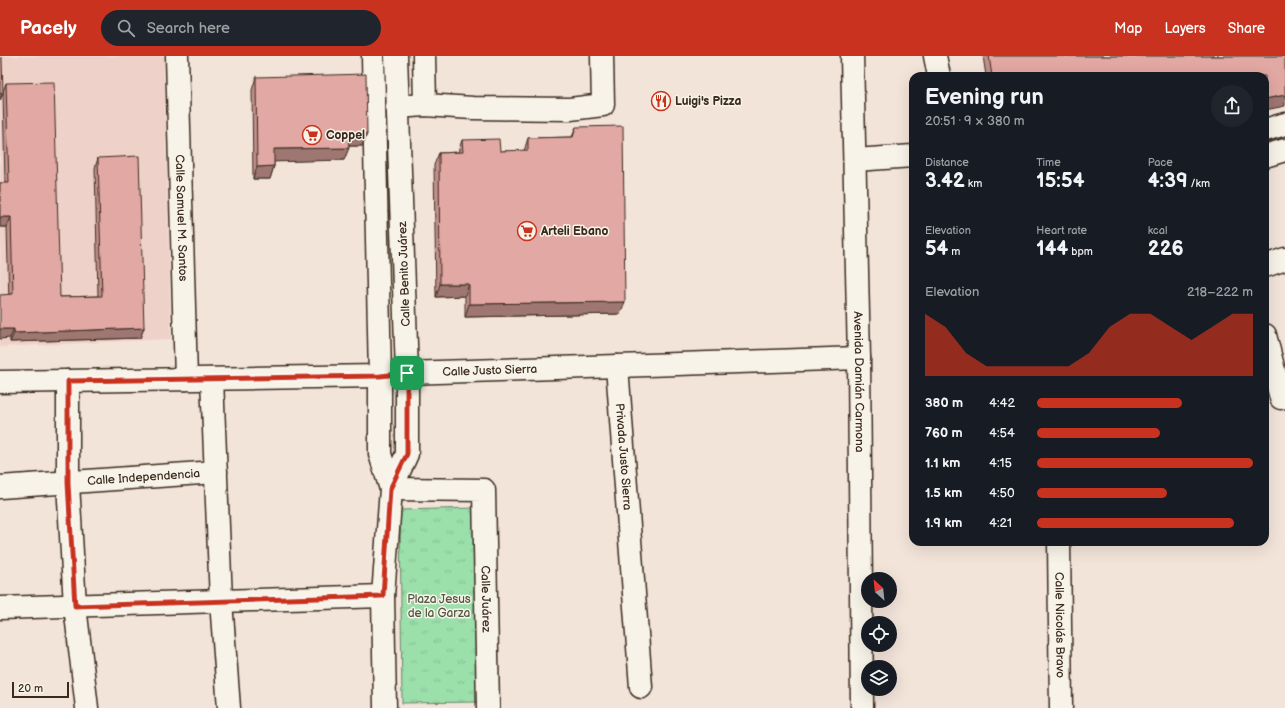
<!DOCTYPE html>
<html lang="en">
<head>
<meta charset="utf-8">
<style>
	body { margin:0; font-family:"Balsamiq Sans",sans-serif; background:#20242c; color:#f1f3f6; height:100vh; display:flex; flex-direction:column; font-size:15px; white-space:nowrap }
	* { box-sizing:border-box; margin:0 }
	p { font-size:13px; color:#9ea1a6 }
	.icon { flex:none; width:22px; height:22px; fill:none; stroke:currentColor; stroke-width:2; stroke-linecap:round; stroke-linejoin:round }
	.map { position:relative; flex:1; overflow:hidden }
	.sheet { position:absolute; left:909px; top:16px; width:360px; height:474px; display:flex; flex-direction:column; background:#171b24; border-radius:12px; box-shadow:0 4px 16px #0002 }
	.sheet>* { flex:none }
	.needle { width:26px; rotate:333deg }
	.buttons { position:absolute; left:861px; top:516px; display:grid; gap:8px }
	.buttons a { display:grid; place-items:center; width:36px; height:36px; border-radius:50%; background:#171b24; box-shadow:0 4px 16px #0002; font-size:20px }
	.scale { position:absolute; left:12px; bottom:10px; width:57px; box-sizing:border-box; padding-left:4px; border:2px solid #3b2a1e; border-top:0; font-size:11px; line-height:14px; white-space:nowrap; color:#3b2a1e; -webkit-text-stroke:3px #f7f3e8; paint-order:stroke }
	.pin { position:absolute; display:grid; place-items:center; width:34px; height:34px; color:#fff; margin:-17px; border-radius:8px; box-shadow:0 2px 6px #0006 }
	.round { display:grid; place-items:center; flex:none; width:42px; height:42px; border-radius:21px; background:#20242c }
	.head { display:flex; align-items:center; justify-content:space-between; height:68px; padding:0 16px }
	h1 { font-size:22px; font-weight:700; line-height:30px }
	.metrics { display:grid; grid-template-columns:repeat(3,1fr); gap:6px; height:68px; padding:4px 16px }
	.metrics div { display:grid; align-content:center }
	.metrics b { font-size:20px; font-weight:700 }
	.metrics small { font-size:11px; font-weight:400 }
	.metrics p { font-size:11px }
	.chart { height:112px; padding:8px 16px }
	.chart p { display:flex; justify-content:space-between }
	.chart svg { width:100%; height:72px; margin-top:4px; fill:#c8321e; opacity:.7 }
	ul { padding:0 16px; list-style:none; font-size:13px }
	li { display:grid; grid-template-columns:64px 48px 1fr; align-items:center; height:30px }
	li i { height:10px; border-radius:5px; background:#c8321e }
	header { display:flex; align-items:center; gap:24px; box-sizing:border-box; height:56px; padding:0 20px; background:#c8321e; color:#fff }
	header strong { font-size:19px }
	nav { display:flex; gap:22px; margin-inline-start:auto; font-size:14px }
	.search { width:280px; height:36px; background:#20242c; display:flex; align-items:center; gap:10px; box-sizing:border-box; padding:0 14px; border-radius:22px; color:#9ea1a6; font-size:15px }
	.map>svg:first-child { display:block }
	.built { fill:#eed2ca }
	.park { fill:url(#park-tufts); stroke:#6b8464 }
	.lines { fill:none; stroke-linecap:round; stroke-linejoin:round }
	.minor-casing { stroke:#3b2a1e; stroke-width:25 }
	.minor { stroke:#f7f3e8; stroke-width:22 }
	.wall { fill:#c2908c; stroke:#3b2a1e }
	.shaded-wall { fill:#9e7672; stroke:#3b2a1e }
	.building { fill:#e2a8a3; stroke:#3b2a1e }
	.route-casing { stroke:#fff; stroke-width:8 }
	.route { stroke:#c8321e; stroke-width:5 }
	.labels { text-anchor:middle; stroke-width:3; stroke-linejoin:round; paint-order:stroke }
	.poi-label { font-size:12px; font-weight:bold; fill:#3b2a1e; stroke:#f7f3e8; text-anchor:start }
	.street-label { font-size:12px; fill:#3b2a1e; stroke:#f7f3e8 }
	.park-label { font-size:12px; fill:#535741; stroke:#f7f3e8 }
</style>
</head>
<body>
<header>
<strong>Pacely</strong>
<div class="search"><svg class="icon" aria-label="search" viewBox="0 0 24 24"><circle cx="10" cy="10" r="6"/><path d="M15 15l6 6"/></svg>Search here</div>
<nav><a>Map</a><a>Layers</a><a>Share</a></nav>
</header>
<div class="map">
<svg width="1285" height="652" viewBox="0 0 1285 652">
	<defs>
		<pattern id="park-tufts" width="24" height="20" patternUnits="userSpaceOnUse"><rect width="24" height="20" fill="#9bdfab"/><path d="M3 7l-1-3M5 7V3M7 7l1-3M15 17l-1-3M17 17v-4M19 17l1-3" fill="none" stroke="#86c093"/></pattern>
	</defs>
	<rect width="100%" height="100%" fill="#f3e4da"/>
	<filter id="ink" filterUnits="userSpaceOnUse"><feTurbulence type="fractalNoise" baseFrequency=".025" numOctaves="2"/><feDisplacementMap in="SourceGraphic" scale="8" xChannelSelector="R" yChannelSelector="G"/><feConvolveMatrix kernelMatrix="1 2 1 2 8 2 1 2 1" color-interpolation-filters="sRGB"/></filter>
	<g filter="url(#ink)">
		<!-- built -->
		<path class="built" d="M0 0H164L171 283 0 291Z"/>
		<!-- park -->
		<path class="park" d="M475 452 478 646 402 647 400 454Z"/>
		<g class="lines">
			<defs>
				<g id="minor">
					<path id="s1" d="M177 0 186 323"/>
					<path d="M373 0 380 320V398L391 433"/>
					<path d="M424 0 425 49"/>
					<path id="s2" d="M852 0 859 302 862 652"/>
					<path d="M935 0 939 20"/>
					<path d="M397 51 425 49 473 52 570 53 603 49 602 0"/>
					<path d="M1265 74 1285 68"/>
					<path d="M1265 100 1285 94"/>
					<path d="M855 104 913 100"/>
					<path d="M1265 210 1285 203"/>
					<path d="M1265 279 1281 342 1285 340"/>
					<path id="s3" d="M617 310 641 631"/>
					<path d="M212 323 221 545 229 652"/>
					<path d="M68 325V427L75 550 87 652"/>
					<path id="s4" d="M0 326 380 320 407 317 859 302"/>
					<path id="s5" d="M0 431 216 416"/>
					<path id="s6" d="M391 433 484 434 488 652"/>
					<path id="s7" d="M1059 486 1061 652"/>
					<path d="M0 552 383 540"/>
					<path d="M385 652 383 540 391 433 407 398V317L396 0"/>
				</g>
			</defs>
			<!-- minor casing -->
			<use href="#minor" class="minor-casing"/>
			<!-- minor -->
			<use href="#minor" class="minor"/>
		</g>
		<!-- wall -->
		<g class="wall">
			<path d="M983 0H1285L1265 20H986Z"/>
			<path d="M256 21 367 78 362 90H349L344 104 274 105V110L270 123H253L252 34Z"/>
			<path d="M6 27 60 241 98 240 95 112 98 102 144 272 140 282 10 286 7 171H0V127H5L3 37 0 44Z"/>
			<path d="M576 71 620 258 465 261V240L436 241 434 109 439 97 458 96 462 84 500 95H524L528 82 572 81Z"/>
		</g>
		<!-- shaded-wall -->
		<g class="shaded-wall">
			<path d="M0 37H3L0 44Z"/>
			<path d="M1285 39V50L1265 54V43Z"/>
			<path d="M348 78H367L362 90H344Z"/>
			<path d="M349 92 344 104 270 106 274 93Z"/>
			<path d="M274 110 270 123H253L257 111Z"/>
			<path d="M0 161H11L7 171H0Z"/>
			<path d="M440 228H469L465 240 436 241Z"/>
			<path d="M625 246 620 258 465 261 469 248Z"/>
			<path d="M144 272 140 282 10 286 14 277Z"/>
			<path d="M0 273H14L10 282 0 283Z"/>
		</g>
		<!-- building -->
		<g class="building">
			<path d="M989 0H1285V39L1265 43V20H992Z"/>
			<path d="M0 2H2L3 37H0Z"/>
			<path d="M366 18 367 78H348L349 92 274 93V110L257 111 256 21Z"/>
			<path d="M54 26 60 241 102 240 98 102 139 100 144 272 14 277V273H0V239L13 238 11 161H0V127H9L6 27Z"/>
			<path d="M623 70 625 246 469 248V228H440L439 97 463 96 462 84 499 83 500 95 528 94V82L573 81 576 71Z"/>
		</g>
	</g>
	<g class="lines" filter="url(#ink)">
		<defs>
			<path id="route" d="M407 317V398L390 433 383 540 75 550 68 427V325L380 320Z"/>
		</defs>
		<!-- route casing -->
		<use href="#route" class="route-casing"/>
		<!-- route -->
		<use href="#route" class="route"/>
	</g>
	<!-- icons -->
	<defs>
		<symbol id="restaurant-ring" viewBox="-11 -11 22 22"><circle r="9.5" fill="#f7f3e8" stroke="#c8321e" stroke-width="1.5"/><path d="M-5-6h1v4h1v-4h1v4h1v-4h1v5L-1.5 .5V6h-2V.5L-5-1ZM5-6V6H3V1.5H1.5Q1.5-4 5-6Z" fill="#c8321e"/></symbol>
		<symbol id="supermarket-ring" viewBox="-11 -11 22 22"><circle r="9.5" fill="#f7f3e8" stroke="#c8321e" stroke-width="1.5"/><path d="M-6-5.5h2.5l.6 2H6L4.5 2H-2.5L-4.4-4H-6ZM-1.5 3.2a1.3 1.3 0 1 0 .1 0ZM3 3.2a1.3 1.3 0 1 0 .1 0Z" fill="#c8321e"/></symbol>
	</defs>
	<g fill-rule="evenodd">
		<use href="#restaurant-ring" x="650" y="34" width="22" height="22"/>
		<use href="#supermarket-ring" x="301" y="68" width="22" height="22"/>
		<use href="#supermarket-ring" x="516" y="164" width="22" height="22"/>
	</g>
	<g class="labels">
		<!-- poi labels -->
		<g class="poi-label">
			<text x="675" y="49">Luigi's Pizza</text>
			<text x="326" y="83">Coppel</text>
			<text x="541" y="179">Arteli Ebano</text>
		</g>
		<!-- street labels -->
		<g class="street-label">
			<text dy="4" stroke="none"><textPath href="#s1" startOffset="162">Calle Samuel M. Santos</textPath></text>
			<text transform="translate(404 218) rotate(-92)" y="4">Calle Benito Juárez</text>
			<text dy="4" stroke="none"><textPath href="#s4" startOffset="490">Calle Justo Sierra</textPath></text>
			<text dy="4" stroke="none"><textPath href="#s2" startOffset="326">Avenida Damián Carmona</textPath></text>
			<text dy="4" stroke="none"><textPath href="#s3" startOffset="91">Privada Justo Sierra</textPath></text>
			<text dy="4" stroke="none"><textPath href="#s5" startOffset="144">Calle Independencia</textPath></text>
			<text dy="4" stroke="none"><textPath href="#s6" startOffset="202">Calle Juárez</textPath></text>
			<text dy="4" stroke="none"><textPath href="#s7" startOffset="83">Calle Nicolás Bravo</textPath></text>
		</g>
		<!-- park labels -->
		<g class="park-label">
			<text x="439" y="547">Plaza Jesus<tspan x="439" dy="14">de la Garza</tspan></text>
		</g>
	</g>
</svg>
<div class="buttons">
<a><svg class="needle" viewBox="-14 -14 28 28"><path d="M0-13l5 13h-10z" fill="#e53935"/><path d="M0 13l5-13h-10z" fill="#9ea1a6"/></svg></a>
<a><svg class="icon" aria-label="locate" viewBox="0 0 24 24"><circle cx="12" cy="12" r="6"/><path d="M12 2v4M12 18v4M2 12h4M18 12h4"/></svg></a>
<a><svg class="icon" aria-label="layers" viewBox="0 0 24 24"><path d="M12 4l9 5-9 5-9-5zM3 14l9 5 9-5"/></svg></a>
</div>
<div class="scale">20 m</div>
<div class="pin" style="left:407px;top:317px;background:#1e9e55"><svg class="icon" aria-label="arrive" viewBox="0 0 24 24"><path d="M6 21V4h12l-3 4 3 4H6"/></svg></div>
<section class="sheet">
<div class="head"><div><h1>Evening run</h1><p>20:51 · 9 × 380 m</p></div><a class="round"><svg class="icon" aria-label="share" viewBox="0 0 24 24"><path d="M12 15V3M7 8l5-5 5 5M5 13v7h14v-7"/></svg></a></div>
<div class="metrics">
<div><p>Distance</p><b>3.42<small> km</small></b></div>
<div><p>Time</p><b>15:54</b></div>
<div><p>Pace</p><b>4:39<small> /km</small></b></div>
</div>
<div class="metrics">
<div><p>Elevation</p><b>54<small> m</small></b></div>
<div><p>Heart rate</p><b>144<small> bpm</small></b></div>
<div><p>kcal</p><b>226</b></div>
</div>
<div class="chart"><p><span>Elevation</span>218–222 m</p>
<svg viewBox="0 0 160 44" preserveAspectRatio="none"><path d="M0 44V6L10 14L20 30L30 38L40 38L50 38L60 38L70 38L80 30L90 14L100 6L110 6L120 14L130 22L140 14L150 6L160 6V44z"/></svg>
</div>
<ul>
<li><b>380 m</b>4:42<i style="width:67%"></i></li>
<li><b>760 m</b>4:54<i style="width:57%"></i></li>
<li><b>1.1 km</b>4:15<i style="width:100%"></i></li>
<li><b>1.5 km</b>4:50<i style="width:60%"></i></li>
<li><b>1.9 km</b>4:21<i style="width:91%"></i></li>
</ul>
</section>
</div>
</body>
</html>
